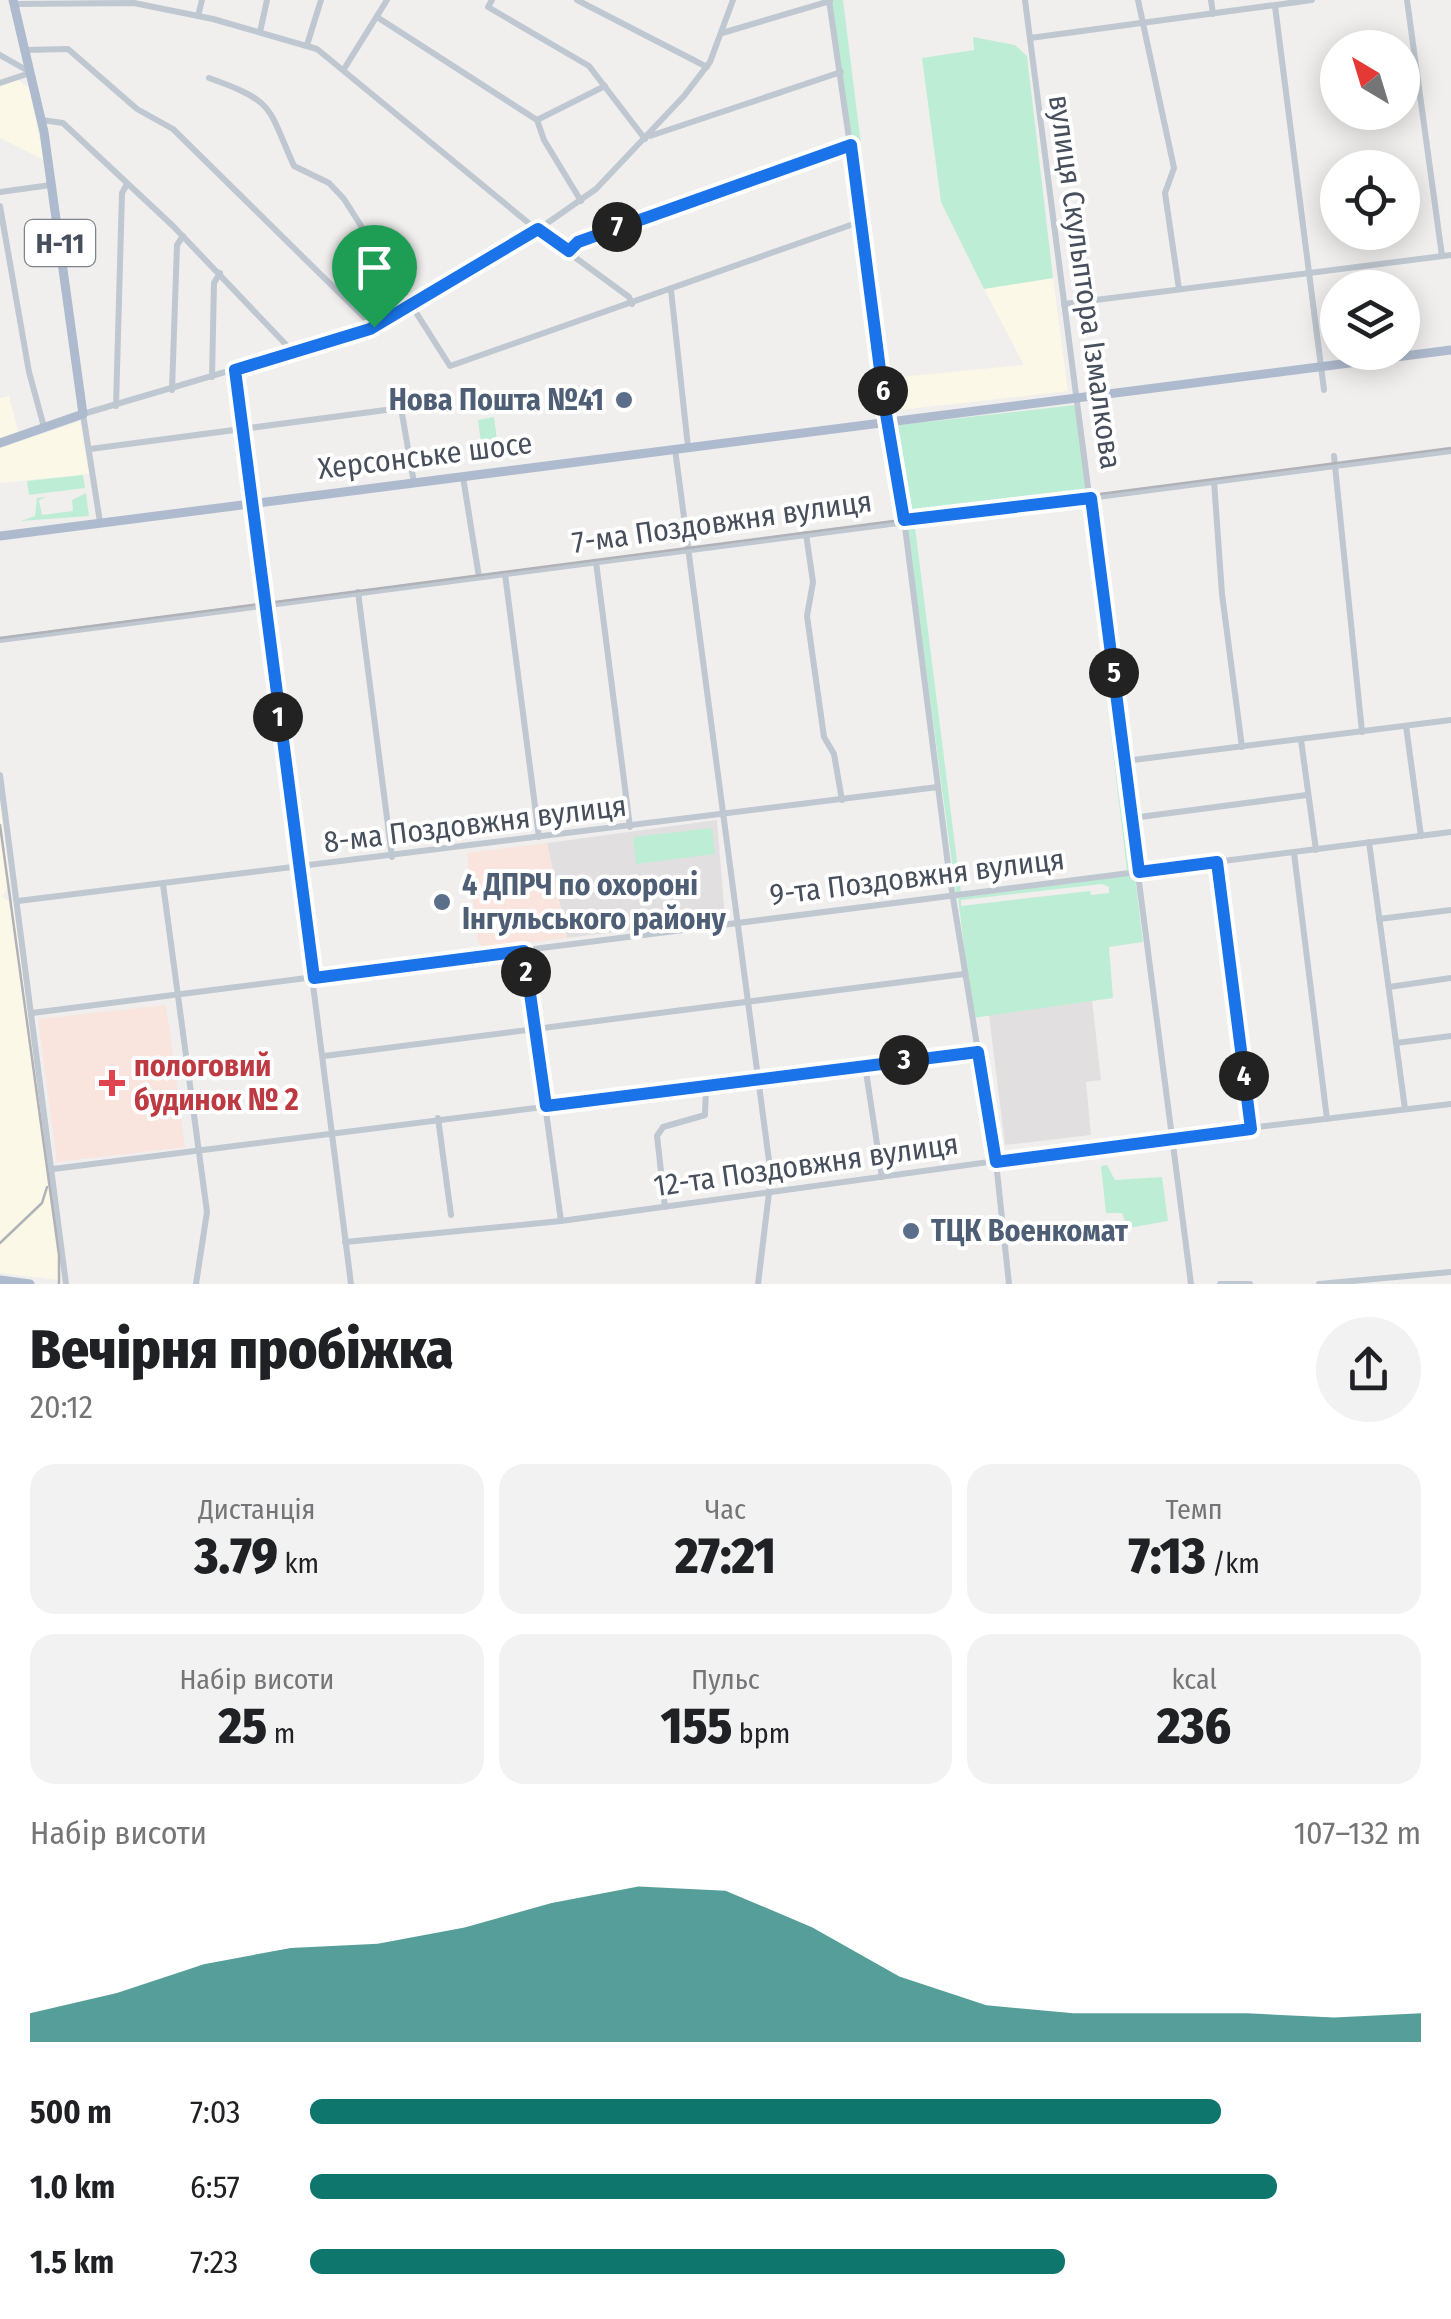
<!DOCTYPE html>
<html lang="uk">
<head>
<meta charset="utf-8">
<style>
	body { margin:0; font-family:"Fira Sans Condensed",sans-serif; background:#f2f2f2; color:#202124; height:100vh; display:flex; flex-direction:column; font-size:38px; white-space:nowrap }
	* { box-sizing:border-box; margin:0 }
	p { font-size:32px; color:#757577 }
	.icon { flex:none; width:55px; height:55px; fill:none; stroke:currentColor; stroke-width:2; stroke-linecap:round; stroke-linejoin:round }
	.map { position:relative; height:1284px; overflow:hidden }
	.sheet { display:flex; flex-direction:column; background:#fff; flex:1 }
	.sheet>* { flex:none }
	.needle { width:65px; rotate:322deg }
	.fabs { position:absolute; left:1320px; top:30px; display:grid; gap:20px }
	.fabs a { display:grid; place-items:center; width:100px; height:100px; border-radius:50%; background:#fff; box-shadow:0 5px 25px #0003; font-size:50px }
	.pin { position:absolute; display:grid; place-items:center; width:85px; height:85px; color:#fff; margin:-102px -42px; border-radius:50% 50% 50% 0; rotate:-45deg; box-shadow:0 0 10px #0007 }
	.pin .icon { rotate:45deg }
	.km { position:absolute; width:50px; height:50px; margin:-25px; border-radius:50%; background:#222; color:#fff; font-size:28px; line-height:50px; text-align:center }
	.round { display:grid; place-items:center; flex:none; width:105px; height:105px; border-radius:52px; background:#f2f2f2 }
	.head { display:flex; align-items:center; justify-content:space-between; height:170px; padding:0 30px }
	h1 { font-size:55px; font-weight:800; line-height:75px }
	.figures { display:grid; grid-template-columns:repeat(3,1fr); gap:15px; height:170px; padding:10px 30px }
	.figures div { display:grid; align-content:center; border-radius:25px; background:#f2f2f2; text-align:center }
	.figures b { font-size:50px; font-weight:800 }
	.figures small { font-size:28px; font-weight:400 }
	.figures p { font-size:28px }
	.chart { height:280px; padding:20px 30px }
	.chart p { display:flex; justify-content:space-between }
	.chart svg { width:100%; height:180px; margin-top:10px; fill:#0f766e; opacity:.7 }
	ul { padding:0 30px; list-style:none; font-size:32px }
	li { display:grid; grid-template-columns:160px 120px 1fr; align-items:center; height:75px }
	li i { height:25px; border-radius:12px; background:#0f766e }
	.map>svg:first-child { display:block }
	.commercial { fill:#fbf8e7 }
	.education { fill:#e2dfe0 }
	.medical { fill:#fae4de }
	.green { fill:#bdeed5; fill-rule:evenodd }
	.lines { fill:none; stroke-linecap:round; stroke-linejoin:round }
	.minor { stroke:#bfc7d0; stroke-width:6 }
	.major { stroke:#aebacd; stroke-width:9 }
	.tram { stroke:#b0b2b8; stroke-width:2.5 }
	.route-casing { stroke:#fff; stroke-width:20 }
	.route { stroke:#1a73e8; stroke-width:12 }
	.service-dot { fill:#5c6f8a; stroke:#fff; stroke-width:4 }
	.health-dot { fill:#e0444e; stroke:#fff; stroke-width:4 }
	.labels { text-anchor:middle; stroke-width:8; stroke-linejoin:round; paint-order:stroke }
	.shield { fill:#fff; stroke:#7e848c; stroke-width:2.5 }
	.shield-label { font-size:28px; font-weight:bold; fill:#464f5b }
	.street-label { font-size:30px; fill:#464f5b; stroke:#fff }
	.service-label { font-size:30px; font-weight:bold; fill:#4e5e75; stroke:#fff; text-anchor:start }
	.health-label { font-size:30px; font-weight:bold; fill:#be3a42; stroke:#fff; text-anchor:start }
</style>
</head>
<body>
<div class="map">
<svg width="1451" height="1284" viewBox="0 0 1451 1284">
	<rect width="100%" height="100%" fill="#f1eeee"/>
	<!-- commercial -->
	<g class="commercial">
		<path d="M17 79 29 88 44 160 0 138V85Z"/>
		<path d="M1053 278 1068 391 891 411 886 387 891 386 890 378 1024 365 984 289Z"/>
		<path d="M9 396 18 432 0 439V398Z"/>
		<path d="M80 421 89 474 0 483V448Z"/>
		<path d="M0 803 10 884 2 897 13 903 60 1256 58 1280 0 1273Z"/>
	</g>
	<!-- education -->
	<g class="education">
		<path d="M717 820 725 918 567 938 547 843Z"/>
		<path d="M1092 1000 1101 1080 1086 1082 1091 1135 1005 1145 989 1015Z"/>
	</g>
	<!-- medical -->
	<g class="medical">
		<path d="M547 843 567 938 483 948 478 942 467 853Z"/>
		<path d="M166 1005 185 1147 57 1162 38 1019Z"/>
	</g>
	<!-- green -->
	<g class="green">
		<path d="M831 0H843L891 386 886 387Z"/>
		<path d="M973 37 1015 45 1027 56 1053 278 984 289 941 202 922 58 974 50Z"/>
		<path d="M1075 405 1135 866 1127 870 1084 506 915 527 961 893H956L894 430 899 425Z"/>
		<path d="M494 417 498 447 482 450 478 420Z"/>
		<path d="M83 475 85 488 29 495 27 481Z"/>
		<path d="M86 493 89 516 21 521 35 516 37 498 46 497 39 500 42 515 73 511 72 500Z"/>
		<path d="M712 828 715 854 636 864 633 837Z"/>
		<path d="M1131 874 1135 877 1143 942 1109 947 1113 998 973 1018 958 898ZM1102 884 1109 887V893L1091 895 1090 891 961 906V900Z"/>
		<path d="M1107 1165 1115 1180 1162 1177 1168 1221 1128 1228 1122 1213H1106L1101 1166Z"/>
	</g>
	<g class="lines">
		<!-- minor -->
		<g class="minor">
			<path d="M492 0 488 7 589 66 645 139"/>
			<path d="M577 0 707 67"/>
			<path d="M829 0 904 519 949 873 996 1162 1009 1284"/>
			<path d="M1025 0 1191 1284"/>
			<path d="M1138 0 1174 168 1165 193 1179 289"/>
			<path d="M1211 0 1213 14"/>
			<path d="M1407 0 1442 256"/>
			<path d="M14 4 134 3 213 19 317 49 531 225 629 297 632 304"/>
			<path d="M1275 6 1324 390"/>
			<path d="M198 16 202 0"/>
			<path d="M377 17 537 120 544 140 581 201"/>
			<path d="M260 32 267 0"/>
			<path d="M722 33 830 1"/>
			<path d="M1030 38 1312 0"/>
			<path d="M307 45 321 0"/>
			<path d="M25 50 68 49 137 109 173 129 374 327"/>
			<path d="M0 55 30 72"/>
			<path d="M344 69 387 0"/>
			<path d="M209 78C276 102 267 106 294 166L329 183 344 199 450 366 862 221"/>
			<path d="M0 83 30 73"/>
			<path d="M42 120 63 123 173 226 294 353"/>
			<path d="M537 120 605 86"/>
			<path d="M650 136 841 72"/>
			<path d="M0 192 51 185"/>
			<path d="M0 206 29 372 44 427"/>
			<path d="M569 251 578 242 851 145"/>
			<path d="M671 290 688 447"/>
			<path d="M1064 304 1451 255"/>
			<path d="M235 370 351 1284"/>
			<path d="M212 377 214 283 220 273"/>
			<path d="M172 390 177 245 183 236"/>
			<path d="M116 406 122 193 127 184"/>
			<path d="M90 449 401 408 414 483"/>
			<path d="M675 449 771 1176 758 1284"/>
			<path d="M1334 456 1362 732"/>
			<path d="M463 477 479 577"/>
			<path d="M1214 481 1222 594 1242 747"/>
			<path d="M100 522 83 414 370 329 546 224 596 189 684 96 710 62 733 0"/>
			<path d="M806 534 813 582 807 616 824 737 834 754 842 800"/>
			<path d="M596 562 630 827"/>
			<path d="M505 574 539 837"/>
			<path d="M358 592 392 857"/>
			<path d="M0 640 1451 451"/>
			<path d="M1406 726 1421 836"/>
			<path d="M1301 740 1316 850"/>
			<path d="M1125 761 1451 720"/>
			<path d="M0 775 66 1284"/>
			<path d="M1132 818 1307 795"/>
			<path d="M1369 842 1405 1109"/>
			<path d="M1294 853 1327 1119"/>
			<path d="M1217 862 1251 1129"/>
			<path d="M163 884 207 1212 196 1284"/>
			<path d="M18 901 938 787"/>
			<path d="M1379 919 1451 910"/>
			<path d="M524 951 561 1221"/>
			<path d="M1389 987 1451 978"/>
			<path d="M32 1013 1451 832"/>
			<path d="M1396 1043 1451 1036"/>
			<path d="M324 1056 964 974"/>
			<path d="M865 1065 882 1177"/>
			<path d="M438 1118 451 1215"/>
			<path d="M53 1169 978 1052"/>
			<path d="M665 1207 657 1136 663 1127 705 1115 706 1086"/>
			<path d="M345 1242 561 1221 1148 1140 1451 1104"/>
			<path d="M1220 1284H1250"/>
			<path d="M1319 1284 1451 1272"/>
		</g>
		<!-- major -->
		<g class="major">
			<path d="M0 443 83 414 44 132 13 0"/>
			<path d="M0 536 1451 350"/>
			<path d="M0 1280 30 1284"/>
		</g>
		<!-- tram -->
		<g class="tram">
			<path d="M0 638 1451 448"/>
			<path d="M0 825 59 1255V1284"/>
			<path d="M0 1243 42 1203 47 1187"/>
		</g>
	</g>
	<g class="lines">
		<defs>
			<path id="route" d="M851 145 885 408 904 520 1091 498 1139 872 1217 862 1251 1129 996 1162 978 1052 546 1106 524 951 314 978 235 370 370 329 538 229 569 251 578 242Z"/>
		</defs>
		<!-- route casing -->
		<use href="#route" class="route-casing"/>
		<!-- route -->
		<use href="#route" class="route"/>
	</g>
	<!-- markers -->
	<g class="service-dot">
		<circle cx="624" cy="400" r="10"/>
		<circle cx="442" cy="902" r="10"/>
		<circle cx="911" cy="1231" r="10"/>
	</g>
	<path class="health-dot" d="M107 1068h10v10h10v10h-10v10h-10v-10h-10v-10h10z"/>
	<g class="labels">
		<!-- shield labels -->
		<rect class="shield" x="25" y="220" width="70" height="46" rx="8"/>
		<g class="shield-label">
			<text x="60" y="253">Н-11</text>
		</g>
		<!-- street labels -->
		<g class="street-label">
			<text transform="translate(1085 282) rotate(82)" y="10">вулиця Скульптора Ізмалкова</text>
			<text transform="translate(425 456) rotate(-7)" y="10">Херсонське шосе</text>
			<text transform="translate(722 522) rotate(-8)" y="10">7-ма Поздовжня вулиця</text>
			<text transform="translate(475 824) rotate(-7)" y="10">8-ма Поздовжня вулиця</text>
			<text transform="translate(917 877) rotate(-7)" y="10">9-та Поздовжня вулиця</text>
			<text transform="translate(806 1165) rotate(-8)" y="10">12-та Поздовжня вулиця</text>
		</g>
		<!-- service labels -->
		<g class="service-label">
			<text x="604" y="410" text-anchor="end">Нова Пошта №41</text>
			<text x="462" y="895">4 ДПРЧ по охороні<tspan x="462" dy="34">Інгульського району</tspan></text>
			<text x="931" y="1241">ТЦК Военкомат</text>
		</g>
		<!-- health labels -->
		<g class="health-label">
			<text x="134" y="1076">пологовий<tspan x="134" dy="34">будинок № 2</tspan></text>
		</g>
	</g>
</svg>
<div class="fabs">
<a><svg class="needle" viewBox="-14 -14 28 28"><path d="M0-13l5 13h-10z" fill="#e53935"/><path d="M0 13l5-13h-10z" fill="#757577"/></svg></a>
<a><svg class="icon" aria-label="locate" viewBox="0 0 24 24"><circle cx="12" cy="12" r="6"/><path d="M12 2v4M12 18v4M2 12h4M18 12h4"/></svg></a>
<a><svg class="icon" aria-label="layers" viewBox="0 0 24 24"><path d="M12 4l9 5-9 5-9-5zM3 14l9 5 9-5"/></svg></a>
</div>
<div class="pin" style="left:374px;top:327px;background:#1e9e55"><svg class="icon" aria-label="arrive" viewBox="0 0 24 24"><path d="M6 21V4h12l-3 4 3 4H6"/></svg></div>
<b class="km" style="left:278px;top:717px">1</b>
<b class="km" style="left:526px;top:972px">2</b>
<b class="km" style="left:904px;top:1060px">3</b>
<b class="km" style="left:1244px;top:1076px">4</b>
<b class="km" style="left:1114px;top:673px">5</b>
<b class="km" style="left:883px;top:391px">6</b>
<b class="km" style="left:617px;top:227px">7</b>
</div>
<section class="sheet">
<div class="head"><div><h1>Вечірня пробіжка</h1><p>20:12</p></div><a class="round"><svg class="icon" aria-label="share" viewBox="0 0 24 24"><path d="M12 15V3M7 8l5-5 5 5M5 13v7h14v-7"/></svg></a></div>
<div class="figures">
<div><p>Дистанція</p><b>3.79<small> km</small></b></div>
<div><p>Час</p><b>27:21</b></div>
<div><p>Темп</p><b>7:13<small> /km</small></b></div>
</div>
<div class="figures">
<div><p>Набір висоти</p><b>25<small> m</small></b></div>
<div><p>Пульс</p><b>155<small> bpm</small></b></div>
<div><p>kcal</p><b>236</b></div>
</div>
<div class="chart"><p><span>Набір висоти</span>107–132 m</p>
<svg viewBox="0 0 160 44" preserveAspectRatio="none"><path d="M0 44V37L10 32L20 25L30 21L40 20L50 16L60 10L70 6L80 7L90 16L100 28L110 35L120 37L130 37L140 37L150 38L160 37V44z"/></svg>
</div>
<ul>
<li><b>500 m</b>7:03<i style="width:82%"></i></li>
<li><b>1.0 km</b>6:57<i style="width:87%"></i></li>
<li><b>1.5 km</b>7:23<i style="width:68%"></i></li>
</ul>
</section>
</body>
</html>
